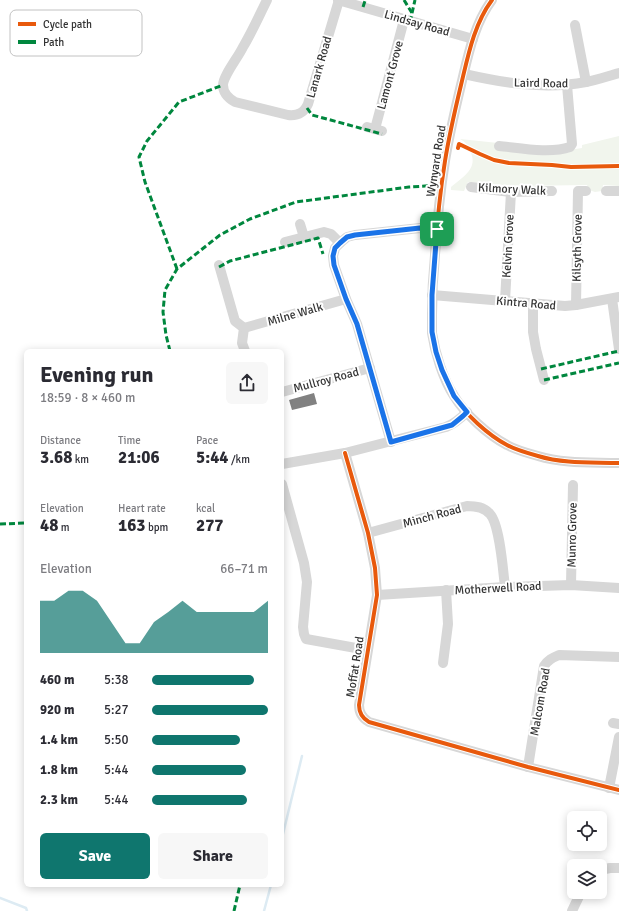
<!DOCTYPE html>
<html lang="en">
<head>
<meta charset="utf-8">
<style>
	body { margin:0; font-family:Signika,sans-serif; background:#f7f7f7; color:#2b2b33; height:100vh; display:flex; flex-direction:column; font-size:15px; white-space:nowrap }
	* { box-sizing:border-box; margin:0 }
	p { font-size:13px; color:#7c7c81 }
	.icon { flex:none; width:22px; height:22px; fill:none; stroke:currentColor; stroke-width:2; stroke-linecap:round; stroke-linejoin:round }
	.map { position:relative; flex:1; overflow:hidden }
	.sheet { position:absolute; left:24px; top:349px; width:260px; height:538px; display:flex; flex-direction:column; background:#fff; border-radius:6px; box-shadow:0 2px 10px #0003 }
	.sheet>* { flex:none }
	.buttons { position:absolute; left:567px; top:811px; display:grid; gap:8px }
	.buttons a { display:grid; place-items:center; width:40px; height:40px; border-radius:6px; background:#fff; box-shadow:0 2px 10px #0003; font-size:20px }
	.pin { position:absolute; display:grid; place-items:center; width:34px; height:34px; color:#fff; margin:-17px; border-radius:8px; box-shadow:0 2px 6px #0006 }
	.round { display:grid; place-items:center; flex:none; width:42px; height:42px; border-radius:6px; background:#f7f7f7 }
	.head { display:flex; align-items:center; justify-content:space-between; height:68px; padding:0 16px }
	h1 { font-size:22px; font-weight:800; line-height:30px }
	.metrics { display:grid; grid-template-columns:repeat(3,1fr); gap:6px; height:68px; padding:4px 16px }
	.metrics div { display:grid; align-content:center }
	.metrics b { font-size:17px; font-weight:800 }
	.metrics small { font-size:11px; font-weight:400 }
	.metrics p { font-size:11px }
	.chart { height:112px; padding:8px 16px }
	.chart p { display:flex; justify-content:space-between }
	.chart svg { width:100%; height:72px; margin-top:4px; fill:#0f766e; opacity:.7 }
	.cta { display:flex; gap:8px; margin-top:auto; padding:8px 16px }
	.cta a { flex:1; height:46px; border-radius:6px; background:#0f766e; color:#fff; font-size:16px; font-weight:800; line-height:46px; text-align:center }
	.cta a+a { background:#f7f7f7; color:#2b2b33 }
	ul { padding:0 16px; list-style:none; font-size:13px }
	li { display:grid; grid-template-columns:64px 48px 1fr; align-items:center; height:30px }
	li i { height:10px; border-radius:5px; background:#0f766e }
	.map>svg:first-child { display:block }
	.green { fill:#f1f5ed }
	.lines { fill:none; stroke-linecap:round; stroke-linejoin:round }
	.stream { stroke:#ddebf3; stroke-width:2.5 }
	.building { fill:#818181 }
	.street { stroke:#d7d7d7; stroke-width:10 }
	.quiet { stroke:#00873e; stroke-width:3; stroke-dasharray:6 3; stroke-linecap:butt }
	.cycleway-casing { stroke:#fff; stroke-width:6 }
	.cycleway { stroke:#e8590c; stroke-width:4 }
	.route-casing { stroke:#fff; stroke-width:8 }
	.route { stroke:#1a73e8; stroke-width:5 }
	.labels { text-anchor:middle; stroke-width:4; stroke-linejoin:round; paint-order:stroke }
	.street-label { font-size:12px; fill:#333; stroke:#fff }
	.key { fill:#fff; stroke:#c2c2c2; stroke-width:1 }
	.key-label { font-size:11px; fill:#333 }
</style>
</head>
<body>
<div class="map">
<svg width="619" height="911" viewBox="0 0 619 911">
	<rect width="100%" height="100%" fill="#fff"/>
	<!-- green -->
	<path class="green" d="M619 136V186L603 185 602 191 595 192 589 190 587 185 517 186 468 182 464 191 451 190V187C463 177 479 168 470 151 467 145 466 142 460 139L498 143 543 154 582 148V145Z"/>
	<g class="lines">
		<!-- stream -->
		<g class="stream">
			<path d="M282 838 302 756"/>
			<path d="M0 898 26 908 27 911"/>
			<path d="M264 911 271 885"/>
		</g>
	</g>
	<!-- building -->
	<path class="building" d="M314 393 317 404 292 410 289 400Z"/>
	<g class="lines">
		<!-- street -->
		<g class="street">
			<path d="M267 0C259 16 252 32 243 47 239 56 223 76 223 85 223 93 228 98 235 102L288 115C298 116 304 113 308 104L339 0"/>
			<path d="M338 0 473 39"/>
			<path d="M492 0C474 24 468 56 461 85 455 110 449 136 445 161 440 192 437 223 435 255 433 275 432 295 432 315 432 321 432 327 432 333 435 353 443 379 454 396 465 414 488 435 507 445 516 450 527 453 538 456 564 464 592 462 619 463"/>
			<path d="M575 25 586 82"/>
			<path d="M464 74C504 83 545 90 586 82 597 80 608 76 619 73"/>
			<path d="M367 127 382 131"/>
			<path d="M375 129 404 20"/>
			<path d="M499 146C520 148 550 154 570 147L572 144 567 85"/>
			<path d="M471 187 511 192 552 191"/>
			<path d="M606 191H619"/>
			<path d="M300 224 304 237"/>
			<path d="M285 242 324 232 331 234 340 243"/>
			<path d="M219 265 235 321 244 328 242 343 245 351"/>
			<path d="M432 295 565 306 576 305 619 297"/>
			<path d="M612 299 619 349"/>
			<path d="M505 301 511 192"/>
			<path d="M533 304V332L536 349 544 380"/>
			<path d="M576 305 578 191H586"/>
			<path d="M244 328 346 299"/>
			<path d="M282 392 370 368"/>
			<path d="M391 442 357 324 346 299 334 265 333 256 335 248 340 243 347 237 355 235 420 228 437 229"/>
			<path d="M345 453 368 533 375 568 377 595 359 705C359 713 362 718 369 722L528 767 619 790"/>
			<path d="M282 464 345 453 446 427C454 424 461 418 467 412"/>
			<path d="M282 484 304 563 307 582 303 627 304 634 306 639 367 650"/>
			<path d="M368 533 467 506C476 506 484 507 490 514 500 525 503 571 505 587"/>
			<path d="M571 585 573 485"/>
			<path d="M377 595 505 587 571 585 619 588"/>
			<path d="M443 663 448 624 446 590"/>
			<path d="M613 723 619 724"/>
			<path d="M528 767 544 666C548 660 552 658 559 655L619 657"/>
			<path d="M609 788 619 737"/>
			<path d="M600 870 610 868H619"/>
			<path d="M572 911 581 892"/>
		</g>
		<!-- quiet -->
		<g class="quiet">
			<path d="M404 0 412 13"/>
			<path d="M363 7 365 1 367 0"/>
			<path d="M410 22 415 0"/>
			<path d="M307 108 312 115 382 134"/>
			<path d="M219 267 230 261 318 238 323 254"/>
			<path d="M177 269 145 182 139 157 147 141 179 102 223 85"/>
			<path d="M170 351 166 335 163 312 165 290 177 269 220 235 250 219 296 202 409 187 442 185"/>
			<path d="M541 369 619 351"/>
			<path d="M544 380 619 363"/>
			<path d="M0 524 26 523"/>
			<path d="M234 911 240 885"/>
		</g>
		<defs>
			<g id="cycleway">
				<path d="M492 0C474 24 468 56 461 85 455 110 449 136 445 161 440 192 437 223 435 255 433 275 432 295 432 315 432 321 432 327 432 333 435 353 443 379 454 396 465 414 488 435 507 445 516 450 527 453 538 456 564 464 592 462 619 463"/>
				<path d="M458 148 459 144 480 154 494 160 509 163 552 165 571 167 619 166"/>
				<path d="M345 453 368 533 375 568 377 595 359 705C359 713 362 718 369 722L528 767 619 790"/>
			</g>
		</defs>
		<!-- cycleway casing -->
		<use href="#cycleway" class="cycleway-casing"/>
		<!-- cycleway -->
		<use href="#cycleway" class="cycleway"/>
	</g>
	<g class="lines">
		<defs>
			<path id="route" d="M420 228 437 229 432 295V332L436 352 442 370 454 396 467 412 463 416 452 425 391 442 357 324 346 299 334 265 333 256 335 248 340 243 347 237 355 235Z"/>
		</defs>
		<!-- route casing -->
		<use href="#route" class="route-casing"/>
		<!-- route -->
		<use href="#route" class="route"/>
	</g>
	<g class="labels">
		<!-- street labels -->
		<g class="street-label">
			<text transform="translate(417 23) rotate(16)" y="4">Lindsay Road</text>
			<text transform="translate(319 67) rotate(-74)" y="4">Lanark Road</text>
			<text transform="translate(390 75) rotate(-75)" y="4">Lamont Grove</text>
			<text transform="translate(541 83) rotate(1)" y="4">Laird Road</text>
			<text transform="translate(436 161) rotate(-81)" y="4">Wynyard Road</text>
			<text transform="translate(512 189) rotate(3)" y="4">Kilmory Walk</text>
			<text transform="translate(508 246) rotate(-87)" y="4">Kelvin Grove</text>
			<text transform="translate(577 248) rotate(-89)" y="4">Kilsyth Grove</text>
			<text transform="translate(526 303) rotate(5)" y="4">Kintra Road</text>
			<text transform="translate(295 314) rotate(-16)" y="4">Milne Walk</text>
			<text transform="translate(326 380) rotate(-15)" y="4">Mullroy Road</text>
			<text transform="translate(432 516) rotate(-15)" y="4">Minch Road</text>
			<text transform="translate(572 535) rotate(-89)" y="4">Munro Grove</text>
			<text transform="translate(498 588) rotate(-3)" y="4">Motherwell Road</text>
			<text transform="translate(355 667) rotate(-81)" y="4">Moffat Road</text>
			<text transform="translate(540 702) rotate(-80)" y="4">Malcom Road</text>
		</g>
	</g>
	<!-- legend -->
	<rect x="10" y="10" width="132" height="46" rx="6" class="key"/>
	<rect x="18" y="22" width="18" height="4" fill="#e8590c"/>
	<rect x="18" y="40" width="18" height="4" fill="#00873e"/>
	<g class="key-label">
		<text x="43" y="28">Cycle path</text>
		<text x="43" y="46">Path</text>
	</g>
</svg>
<div class="buttons">
<a><svg class="icon" aria-label="locate" viewBox="0 0 24 24"><circle cx="12" cy="12" r="6"/><path d="M12 2v4M12 18v4M2 12h4M18 12h4"/></svg></a>
<a><svg class="icon" aria-label="layers" viewBox="0 0 24 24"><path d="M12 4l9 5-9 5-9-5zM3 14l9 5 9-5"/></svg></a>
</div>
<div class="pin" style="left:437px;top:229px;background:#1e9e55"><svg class="icon" aria-label="arrive" viewBox="0 0 24 24"><path d="M6 21V4h12l-3 4 3 4H6"/></svg></div>
<section class="sheet">
<div class="head"><div><h1>Evening run</h1><p>18:59 · 8 × 460 m</p></div><a class="round"><svg class="icon" aria-label="share" viewBox="0 0 24 24"><path d="M12 15V3M7 8l5-5 5 5M5 13v7h14v-7"/></svg></a></div>
<div class="metrics">
<div><p>Distance</p><b>3.68<small> km</small></b></div>
<div><p>Time</p><b>21:06</b></div>
<div><p>Pace</p><b>5:44<small> /km</small></b></div>
</div>
<div class="metrics">
<div><p>Elevation</p><b>48<small> m</small></b></div>
<div><p>Heart rate</p><b>163<small> bpm</small></b></div>
<div><p>kcal</p><b>277</b></div>
</div>
<div class="chart"><p><span>Elevation</span>66–71 m</p>
<svg viewBox="0 0 160 44" preserveAspectRatio="none"><path d="M0 44V12L10 12L20 6L30 6L40 12L50 25L60 38L70 38L80 25L90 19L100 12L110 19L120 19L130 19L140 19L150 19L160 12V44z"/></svg>
</div>
<ul>
<li><b>460 m</b>5:38<i style="width:88%"></i></li>
<li><b>920 m</b>5:27<i style="width:100%"></i></li>
<li><b>1.4 km</b>5:50<i style="width:76%"></i></li>
<li><b>1.8 km</b>5:44<i style="width:81%"></i></li>
<li><b>2.3 km</b>5:44<i style="width:82%"></i></li>
</ul>
<div class="cta"><a>Save</a><a>Share</a></div>
</section>
</div>
</body>
</html>
